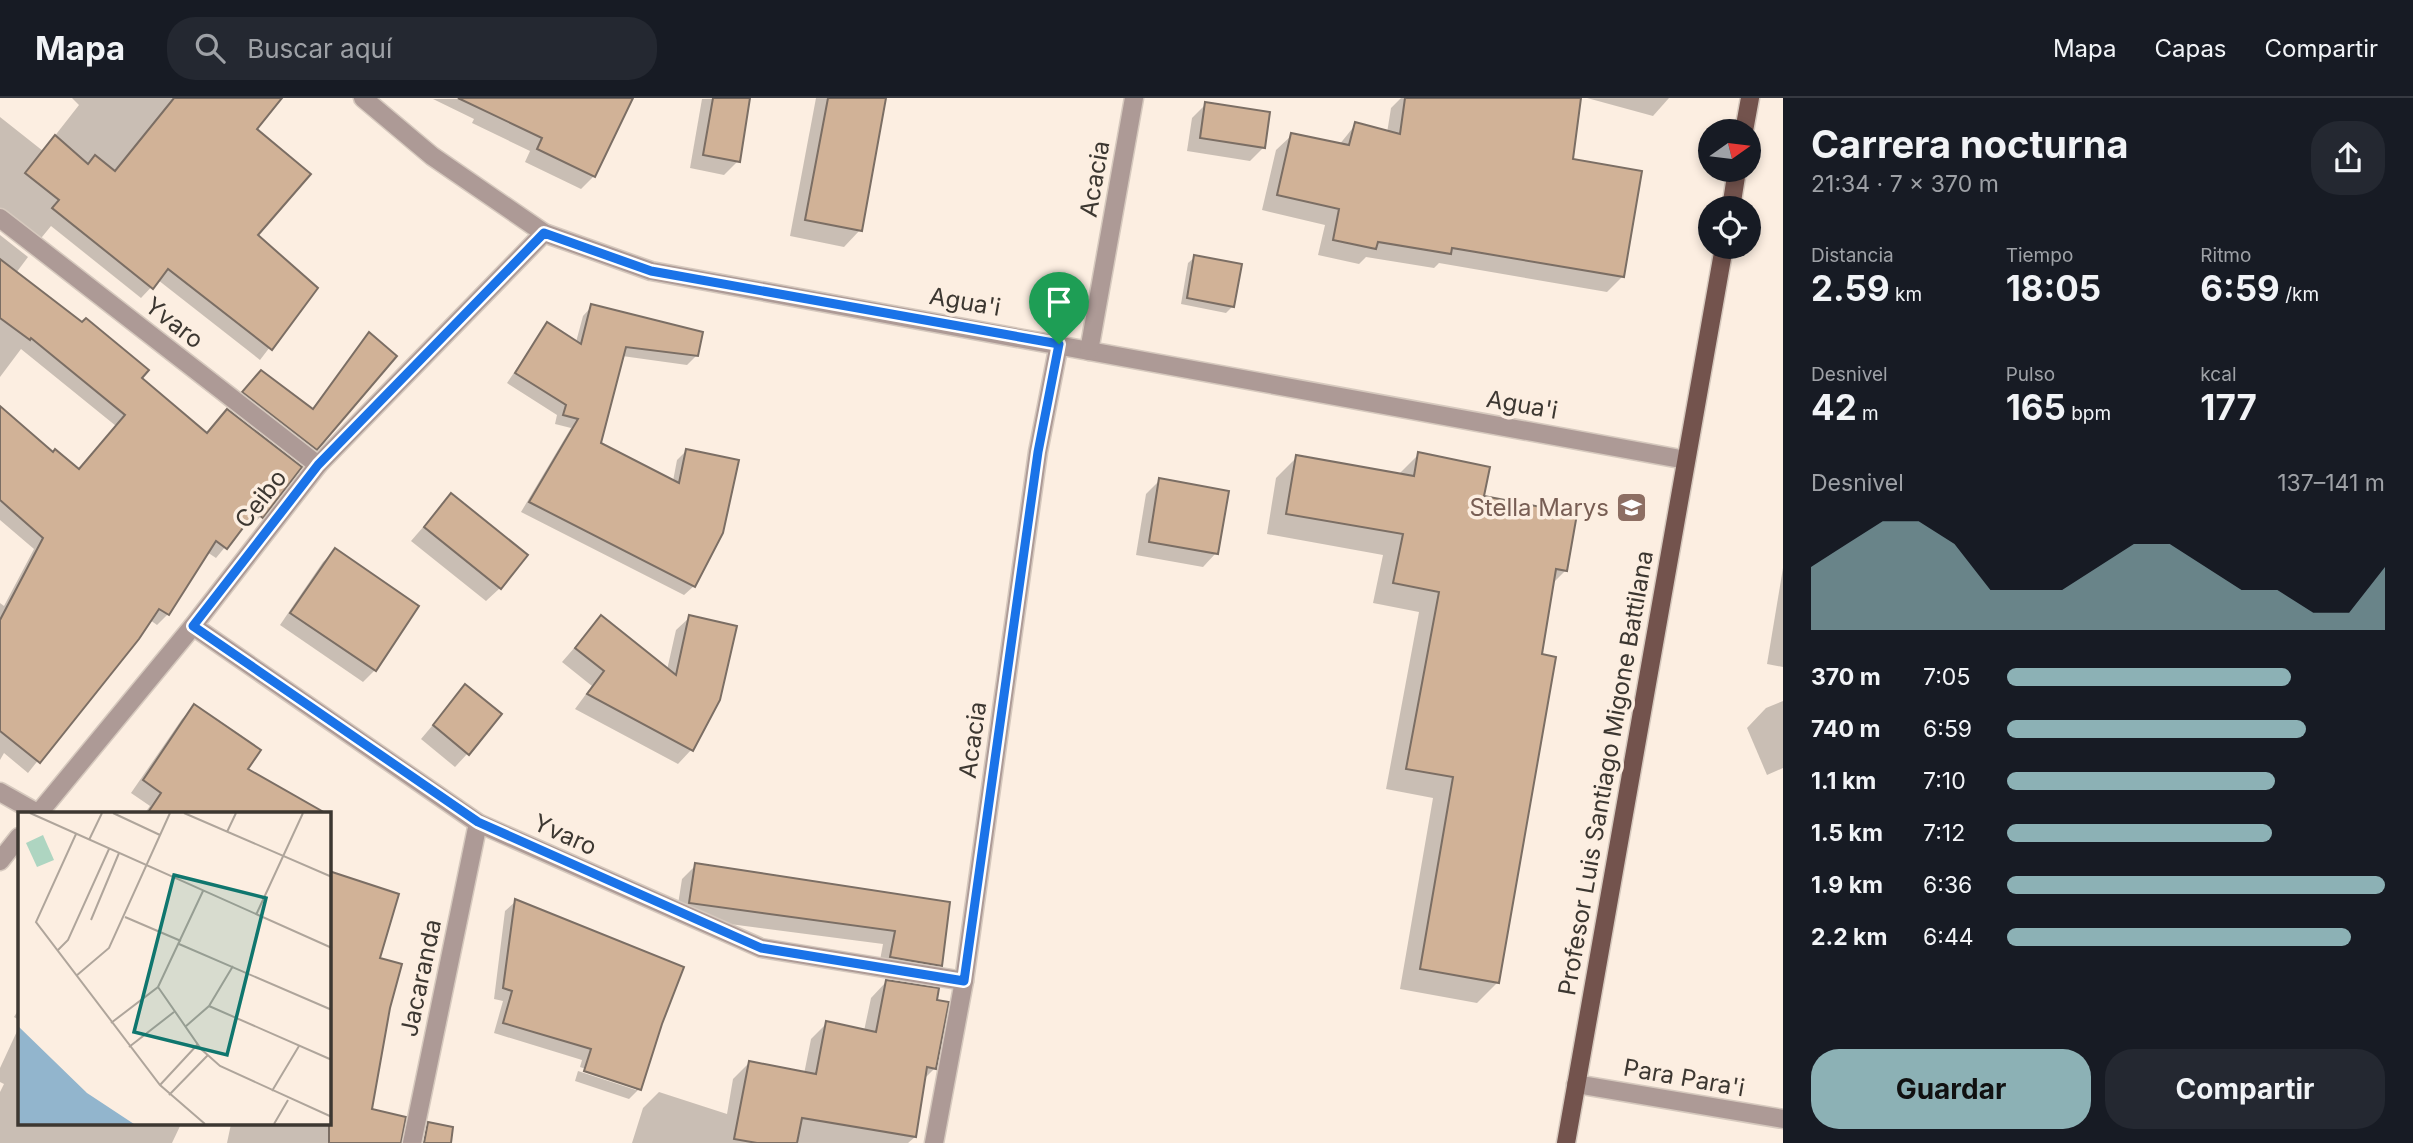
<!DOCTYPE html>
<html lang="es">
<head>
<meta charset="utf-8">
<style>
	body { margin:0; font-family:Inter,sans-serif; background:#242831; color:#f1f3f6; height:100vh; display:flex; flex-direction:column; font-size:26px; white-space:nowrap }
	* { box-sizing:border-box; margin:0 }
	p { font-size:23px; color:#9ea1a6 }
	.icon { flex:none; width:38px; height:38px; fill:none; stroke:currentColor; stroke-width:2; stroke-linecap:round; stroke-linejoin:round }
	.map { position:relative; flex:1; overflow:hidden }
	.drawer { display:flex; flex-direction:column; background:#171b24; width:630px }
	.drawer>* { flex:none }
	.needle { width:46px; rotate:76deg }
	.tools { position:absolute; left:1698px; top:21px; display:grid; gap:14px }
	.tools a { display:grid; place-items:center; width:63px; height:63px; border-radius:50%; background:#171b24; box-shadow:0 4px 10px #0003; font-size:35px }
	.pin { position:absolute; display:grid; place-items:center; width:60px; height:60px; color:#fff; margin:-72px -30px; border-radius:50% 50% 50% 0; rotate:-45deg; box-shadow:0 0 7px #0007 }
	.pin .icon { rotate:45deg }
	.round { display:grid; place-items:center; flex:none; width:74px; height:74px; border-radius:28px; background:#242831 }
	.headline { display:flex; align-items:center; justify-content:space-between; height:119px; padding:0 28px }
	h1 { font-size:38px; font-weight:700; line-height:52px }
	.metrics { display:grid; grid-template-columns:repeat(3,1fr); gap:10px; height:119px; padding:7px 28px }
	.metrics div { display:grid; align-content:center }
	.metrics b { font-size:35px; font-weight:700 }
	.metrics small { font-size:19px; font-weight:400 }
	.metrics p { font-size:19px }
	.chart { height:196px; padding:14px 28px }
	.chart p { display:flex; justify-content:space-between }
	.chart svg { width:100%; height:126px; margin-top:7px; fill:#8cb1b5; opacity:.7 }
	.button { display:flex; gap:14px; margin-top:auto; padding:14px 28px }
	.button a { flex:1; height:80px; border-radius:28px; background:#8cb1b5; color:#111; font-size:28px; font-weight:700; line-height:80px; text-align:center }
	.button a+a { background:#242831; color:#f1f3f6 }
	ul { padding:0 28px; list-style:none; font-size:23px }
	li { display:grid; grid-template-columns:112px 84px 1fr; align-items:center; height:52px }
	li i { height:18px; border-radius:9px; background:#8cb1b5 }
	header { display:flex; align-items:center; gap:42px; box-sizing:border-box; height:98px; padding:0 35px; background:#171b24; border-bottom:2px solid #363941 }
	header strong { font-size:33px }
	nav { display:flex; gap:38px; margin-inline-start:auto; font-size:24px }
	.search { width:490px; height:63px; background:#242831; display:flex; align-items:center; gap:18px; box-sizing:border-box; padding:0 24px; border-radius:28px; color:#9ea1a6; font-size:26px }
	main { display:flex; flex:1; min-height:0 }
	.map>svg:first-child { display:block }
	.shadow { fill:#0003 }
	.building { fill:#d1b297; stroke:#7b6e64; stroke-width:2 }
	.lines { fill:none; stroke-linecap:round; stroke-linejoin:round }
	.minor-casing { stroke:#d6c9be; stroke-width:21 }
	.major-casing { stroke:#d6c9be; stroke-width:21 }
	.minor { stroke:#ad9a96; stroke-width:18 }
	.major { stroke:#73534d; stroke-width:18 }
	.route-casing { stroke:#fff; stroke-width:14 }
	.route { stroke:#1a73e8; stroke-width:9 }
	.labels { text-anchor:middle; stroke-width:7; stroke-linejoin:round; paint-order:stroke }
	.street-label { font-size:24px; fill:#3c3731; stroke:#fceee1 }
	.education-label { font-size:24px; fill:#785e54; stroke:#fceee1; text-anchor:end }
	.inset-road { fill:none; stroke:#afa59b; stroke-width:2 }
	.view { fill:#0f766e; fill-opacity:0.15; stroke:#0f766e; stroke-width:3.5 }
	.inset-edge { fill:none; stroke:#3c3731; stroke-width:3.5 }
</style>
</head>
<body>
<header>
<strong>Mapa</strong>
<div class="search"><svg class="icon" aria-label="search" viewBox="0 0 24 24"><circle cx="10" cy="10" r="6"/><path d="M15 15l6 6"/></svg>Buscar aquí</div>
<nav><a>Mapa</a><a>Capas</a><a>Compartir</a></nav>
</header>
<main>
<div class="map">
<svg width="1783" height="1045" viewBox="0 0 1783 1045">
	<rect width="100%" height="100%" fill="#fceee1"/>
	<!-- shadow -->
	<g class="shadow">
		<path d="M72 0H276L255 31 256 137 315 190 260 262 158 182 141 200 51 128 33 150 0 124V19L43 53 79 7Z"/>
		<path d="M631 0 594 78 581 91 525 64 530 53 472 25 474 21 433 1Z"/>
		<path d="M749 0 738 63 724 77 690 70 702 1Z"/>
		<path d="M816 0H884L860 132 844 149 790 138Z"/>
		<path d="M1401 0H1579L1571 63 1623 178 1607 194 1439 165 1434 170 1366 159 1359 166 1318 157 1325 127 1262 112 1276 52 1292 37 1339 47 1356 26 1387 35 1391 10Z"/>
		<path d="M1587 0H1669L1653 18Z"/>
		<path d="M1206 6 1264 49 1250 63 1187 53 1192 20Z"/>
		<path d="M0 137 28 159 16 175 140 281 261 418 251 429 245 425 216 460 207 454 168 516 157 527 150 522 28 675 4 655 0 662V505L4 508 34 451 0 422V310L53 356 78 372 116 328 21 251 0 279Z"/>
		<path d="M1195 159 1233 208 1226 215 1181 206 1188 165Z"/>
		<path d="M592 208 697 257 687 267 622 258 599 346 673 383 677 362 687 352 694 488 684 497 521 414 571 330 555 326 557 317 507 285 547 226 576 244 583 218Z"/>
		<path d="M370 237 316 351 304 362 232 306 249 286 311 312Z"/>
		<path d="M1419 356 1482 399 1566 472 1552 486 1540 558 1498 884 1477 905 1400 891 1433 700 1386 691 1419 514 1373 505 1383 457 1267 436 1276 380 1297 359 1398 377Z"/>
		<path d="M1160 382 1216 455 1203 469 1136 457 1146 396Z"/>
		<path d="M451 397 500 490 486 503 411 443Z"/>
		<path d="M335 453 375 572 363 584 280 527 323 464Z"/>
		<path d="M1783 470V569L1767 566Z"/>
		<path d="M601 519 667 572 676 532 690 519 718 601 691 652 678 666 575 611 592 588 562 564Z"/>
		<path d="M465 589 468 655 455 669 421 641Z"/>
		<path d="M1783 603V670L1767 677 1747 630 1766 610Z"/>
		<path d="M195 608 246 672 272 716H144L150 708 131 695 182 621Z"/>
		<path d="M696 767 948 805 940 867 926 881 878 873 883 846 676 819 682 781Z"/>
		<path d="M329 775 377 861 388 910 370 1013 381 1045H227L231 1026H329Z"/>
		<path d="M516 803 660 925 639 991 629 1001 575 983 578 973 636 992V988L580 969 582 962 494 935 503 903 494 901 505 813Z"/>
		<path d="M886 884 935 970 924 981 915 1039 908 1045H632L643 1010 659 994 727 1016 733 981 749 965 804 976 811 941 827 925 864 933 871 900Z"/>
		<path d="M19 911V922L14 919Z"/>
		<path d="M19 929V1026H181L172 1045H0V994L4 986 0 984V970Z"/>
	</g>
	<!-- building -->
	<g class="building">
		<path d="M174 0H282L257 31 311 76 258 137 318 190 272 252 168 171 153 191 52 110 59 102 25 75 55 37 88 66 95 57 115 73Z"/>
		<path d="M458 0H633L595 79 537 51 542 40Z"/>
		<path d="M713 0H750L740 64 703 57Z"/>
		<path d="M828 0H886L862 133 805 122Z"/>
		<path d="M1405 0H1581L1573 61 1642 73 1624 179 1452 150 1451 156 1378 144 1376 151 1333 142 1339 111 1277 97 1291 35 1349 47 1355 24 1400 36Z"/>
		<path d="M1205 4 1270 14 1265 50 1200 40Z"/>
		<path d="M1194 157 1242 166 1234 209 1187 200Z"/>
		<path d="M0 161 82 224 86 220 149 272 142 280 207 335 227 311 302 369 263 420 255 414 227 451 216 443 169 517 159 511 139 541 40 665 0 633V522L43 440 0 402V308L53 354 55 351 79 371 125 317 31 240 30 242 0 220Z"/>
		<path d="M591 206 703 234 698 258 626 249 601 345 679 385 686 351 739 362 723 435 695 489 529 404 578 321 563 317 566 307 515 275 547 224 581 246Z"/>
		<path d="M369 234 397 258 317 352 242 294 261 272 313 311Z"/>
		<path d="M1418 354 1490 369 1484 398 1577 416 1567 473 1556 471 1542 556 1556 559 1499 885 1420 871 1453 679 1406 671 1439 494 1393 485 1403 436 1286 416 1296 357 1414 378Z"/>
		<path d="M1159 380 1229 393 1218 456 1149 444Z"/>
		<path d="M451 395 528 457 501 491 424 429Z"/>
		<path d="M335 450 419 508 376 573 290 515Z"/>
		<path d="M601 517 676 577 689 517 737 528 720 602 693 653 587 596 604 573 575 550Z"/>
		<path d="M465 586 502 616 469 657 433 627Z"/>
		<path d="M194 606 261 652 248 671 327 716H147L161 695 143 682Z"/>
		<path d="M695 765 950 804 942 868 890 859 895 833 689 805Z"/>
		<path d="M329 773 399 796 380 860 402 866 390 910 372 1011 406 1019 401 1045H329Z"/>
		<path d="M515 801 684 869 662 926 641 992 584 973 591 951 503 925 512 893 503 890Z"/>
		<path d="M886 882 939 890 937 902 949 904 936 971 927 969 916 1039 802 1020 797 1045H757L734 1041 749 963 816 976 826 923 876 934Z"/>
		<path d="M428 1024 453 1029 451 1045H424Z"/>
	</g>
	<g class="lines">
		<defs>
			<g id="minor">
				<path d="M363 0 432 58 544 135 651 173 1686 362"/>
				<path d="M0 120 318 367"/>
				<path d="M1089 253 1134 0"/>
				<path d="M193 528 478 725 761 850 964 883"/>
				<path d="M0 694 39 716"/>
				<path d="M38 716 193 528 318 367 544 135"/>
				<path d="M0 763 19 739"/>
				<path d="M1576 986 1783 1021"/>
				<path d="M412 1045 478 725"/>
				<path d="M934 1045 964 883 1038 354 1059 246"/>
			</g>
			<g id="major">
				<path d="M1744 33 1750 0"/>
				<path d="M1731 110 1737 72"/>
				<path d="M1566 1045 1724 149"/>
			</g>
		</defs>
		<!-- minor casing -->
		<use href="#minor" class="minor-casing"/>
		<!-- major casing -->
		<use href="#major" class="major-casing"/>
		<!-- minor -->
		<use href="#minor" class="minor"/>
		<!-- major -->
		<use href="#major" class="major"/>
	</g>
	<g class="lines">
		<defs>
			<path id="route" d="M544 135 651 173 1059 246 1038 354 964 883 761 850 478 724 193 528 318 367Z"/>
		</defs>
		<!-- route casing -->
		<use href="#route" class="route-casing"/>
		<!-- route -->
		<use href="#route" class="route"/>
	</g>
	<!-- icons -->
	<defs>
		<symbol id="school-square" viewBox="-11 -11 22 22"><rect x="-9" y="-9" width="18" height="18" rx="4" fill="#8d6e63" stroke="#fceee1"/><path d="M0-5L7-2L0 1L-7-2ZM-4 1L0 2.5L4 1V4Q0 6-4 4Z" fill="#fff"/></symbol>
	</defs>
	<g fill-rule="evenodd">
		<use href="#school-square" x="1614" y="392" width="35" height="35"/>
	</g>
	<g class="labels">
		<!-- street labels -->
		<g class="street-label">
			<text transform="translate(1095 81) rotate(-80)" y="8">Acacia</text>
			<text transform="translate(965 204) rotate(10)" y="8">Agua'i</text>
			<text transform="translate(174 225) rotate(38)" y="8">Yvaro</text>
			<text transform="translate(1522 307) rotate(10)" y="8">Agua'i</text>
			<text transform="translate(261 401) rotate(-52)" y="8">Ceibo</text>
			<text transform="translate(973 642) rotate(-82)" y="8">Acacia</text>
			<text transform="translate(1606 675) rotate(-80)" y="8">Profesor Luis Santiago Migone Battilana</text>
			<text transform="translate(565 737) rotate(24)" y="8">Yvaro</text>
			<text transform="translate(421 880) rotate(-78)" y="8">Jacaranda</text>
			<text transform="translate(1684 980) rotate(10)" y="8">Para Para'i</text>
		</g>
		<!-- education labels -->
		<g class="education-label">
			<text x="1609" y="418">Stella Marys</text>
		</g>
	</g>
	<!-- overview -->
	<g transform="translate(18 714)">
		<rect width="313" height="313" fill="#fceee1"/>
		<path d="M25 23 36 48 19 55 8 31Z" fill="#aed5c1"/>
		<path d="M0 214 69 281 116 312H0Z" fill="#92b5cd"/>
		<path class="inset-road" d="M12 1 314 136M95 1 142 23M166 1 314 65M209 20 218 1M58 22 18 110 142 273 187 312M71 28 84 1M238 103 285 1M107 105 163 129M73 108 101 41M161 132 314 198M39 139 50 128 91 37M58 164 91 136 152 1M140 175 183 237 202 254 314 305M191 194 314 248M93 211 140 175 185 79M167 215 191 194 215 154M111 235 156 200M142 273 180 232M254 279 281 234M151 283 190 243M256 312 270 288"/>
		<path class="view" d="M156 63 248 86 209 243 116 220Z"/>
		<rect width="313" height="313" class="inset-edge"/>
	</g>
</svg>
<div class="tools">
<a><svg class="needle" viewBox="-14 -14 28 28"><path d="M0-13l5 13h-10z" fill="#e53935"/><path d="M0 13l5-13h-10z" fill="#9ea1a6"/></svg></a>
<a><svg class="icon" aria-label="locate" viewBox="0 0 24 24"><circle cx="12" cy="12" r="6"/><path d="M12 2v4M12 18v4M2 12h4M18 12h4"/></svg></a>
</div>
<div class="pin" style="left:1059px;top:246px;background:#1e9e55"><svg class="icon" aria-label="arrive" viewBox="0 0 24 24"><path d="M6 21V4h12l-3 4 3 4H6"/></svg></div>
</div>
<section class="drawer">
<div class="headline"><div><h1>Carrera nocturna</h1><p>21:34 · 7 × 370 m</p></div><a class="round"><svg class="icon" aria-label="share" viewBox="0 0 24 24"><path d="M12 15V3M7 8l5-5 5 5M5 13v7h14v-7"/></svg></a></div>
<div class="metrics">
<div><p>Distancia</p><b>2.59<small> km</small></b></div>
<div><p>Tiempo</p><b>18:05</b></div>
<div><p>Ritmo</p><b>6:59<small> /km</small></b></div>
</div>
<div class="metrics">
<div><p>Desnivel</p><b>42<small> m</small></b></div>
<div><p>Pulso</p><b>165<small> bpm</small></b></div>
<div><p>kcal</p><b>177</b></div>
</div>
<div class="chart"><p><span>Desnivel</span>137–141 m</p>
<svg viewBox="0 0 160 44" preserveAspectRatio="none"><path d="M0 44V22L10 14L20 6L30 6L40 14L50 30L60 30L70 30L80 22L90 14L100 14L110 22L120 30L130 30L140 38L150 38L160 22V44z"/></svg>
</div>
<ul>
<li><b>370 m</b>7:05<i style="width:75%"></i></li>
<li><b>740 m</b>6:59<i style="width:79%"></i></li>
<li><b>1.1 km</b>7:10<i style="width:71%"></i></li>
<li><b>1.5 km</b>7:12<i style="width:70%"></i></li>
<li><b>1.9 km</b>6:36<i style="width:100%"></i></li>
<li><b>2.2 km</b>6:44<i style="width:91%"></i></li>
</ul>
<div class="button"><a>Guardar</a><a>Compartir</a></div>
</section>
</main>
</body>
</html>
